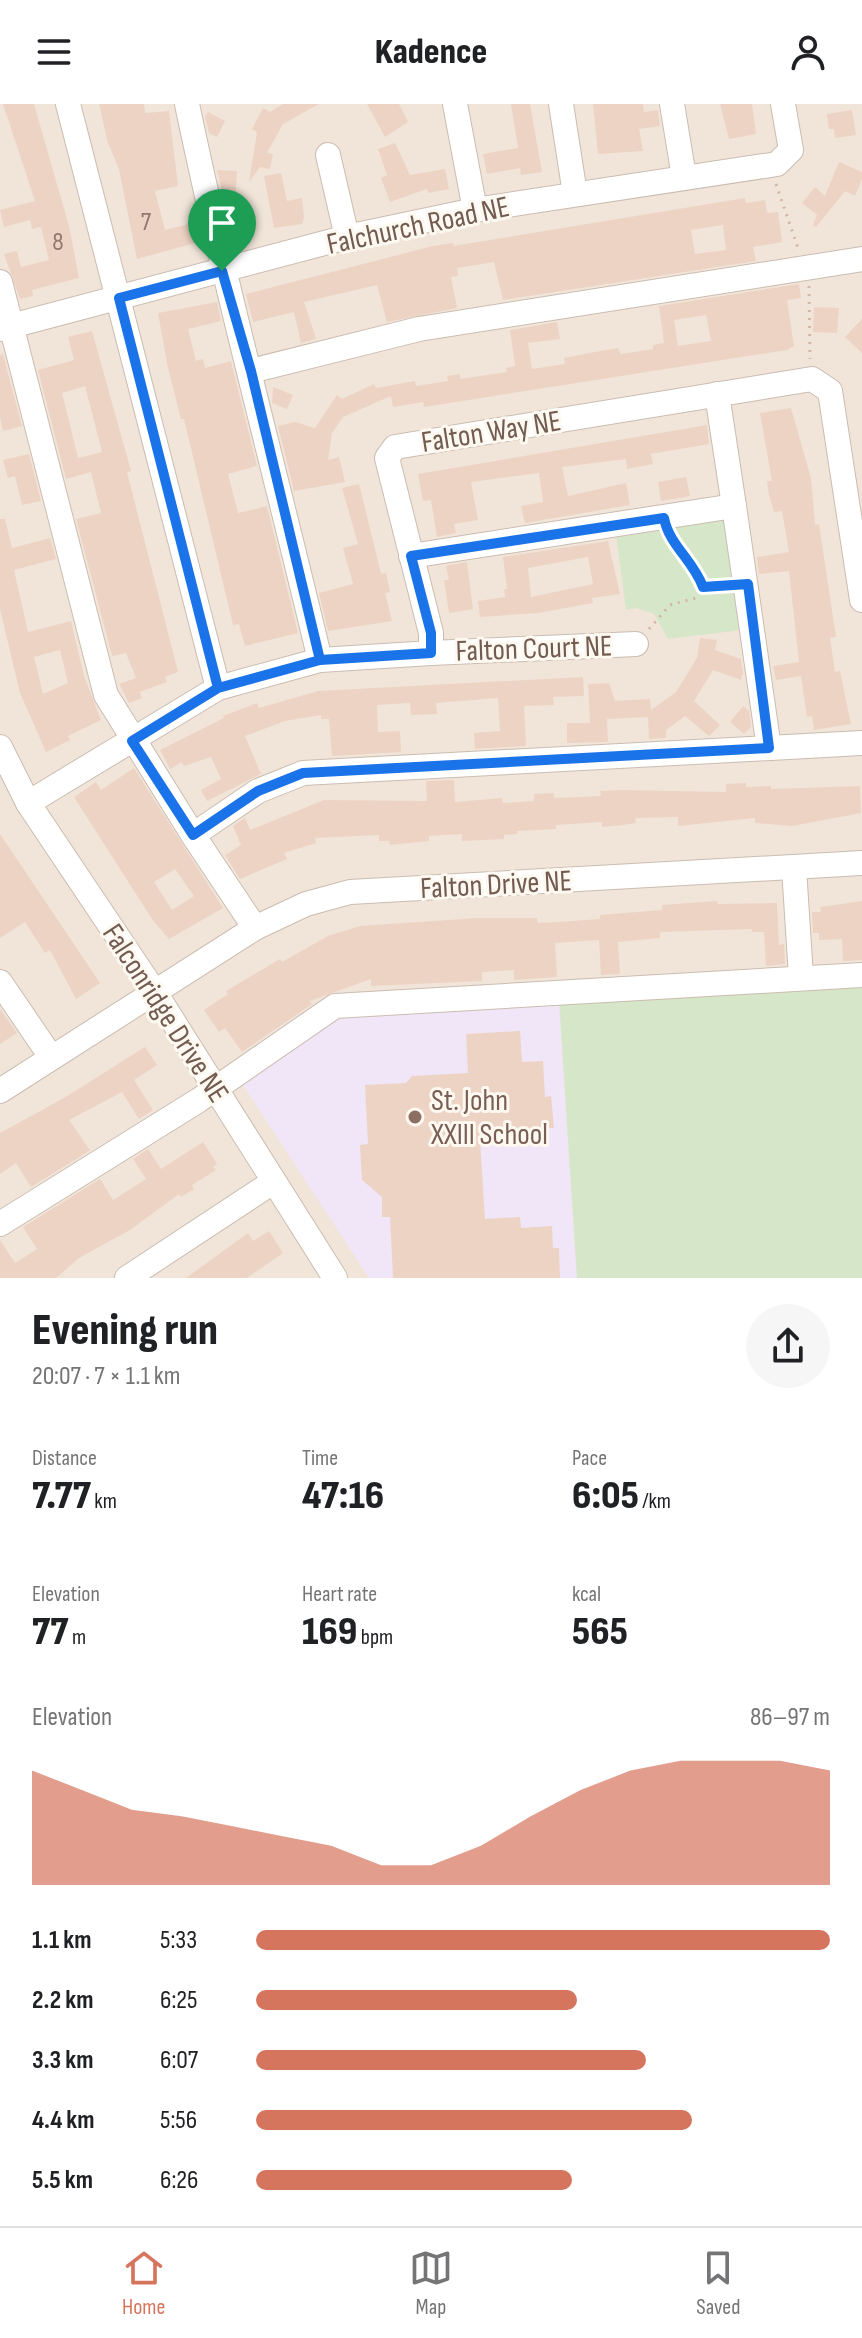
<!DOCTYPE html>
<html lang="en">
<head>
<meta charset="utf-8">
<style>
	body { margin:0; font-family:"Sofia Sans Condensed",sans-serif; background:#f6f6f6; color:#202124; height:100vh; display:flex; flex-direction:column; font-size:30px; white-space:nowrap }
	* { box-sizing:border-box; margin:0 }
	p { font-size:26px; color:#757577 }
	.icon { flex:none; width:44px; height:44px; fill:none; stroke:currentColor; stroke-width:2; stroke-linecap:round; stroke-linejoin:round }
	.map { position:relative; height:1174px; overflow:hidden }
	.panel { display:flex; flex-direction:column; background:#fff; flex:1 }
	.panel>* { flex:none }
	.pin { position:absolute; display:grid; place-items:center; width:68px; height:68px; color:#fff; margin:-82px -34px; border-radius:50% 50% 50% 0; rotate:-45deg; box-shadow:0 0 8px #0007 }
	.pin .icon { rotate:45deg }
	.round { display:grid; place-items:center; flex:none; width:84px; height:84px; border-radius:42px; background:#f6f6f6 }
	.head { display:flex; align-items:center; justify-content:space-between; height:136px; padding:0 32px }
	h1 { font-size:44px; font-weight:800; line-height:60px }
	.stats { display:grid; grid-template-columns:repeat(3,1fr); gap:12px; height:136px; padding:8px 32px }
	.stats div { display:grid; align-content:center }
	.stats b { font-size:40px; font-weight:800 }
	.stats small { font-size:22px; font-weight:400 }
	.stats p { font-size:22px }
	.chart { height:224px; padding:16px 32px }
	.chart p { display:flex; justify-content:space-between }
	.chart svg { width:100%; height:144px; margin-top:8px; fill:#d6755d; opacity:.7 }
	ul { padding:0 32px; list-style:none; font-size:26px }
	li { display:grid; grid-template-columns:128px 96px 1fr; align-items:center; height:60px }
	li i { height:20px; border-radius:10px; background:#d6755d }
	header { display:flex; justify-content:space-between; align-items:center; height:104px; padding:0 32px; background:#fff; font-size:36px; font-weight:800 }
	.tabs { display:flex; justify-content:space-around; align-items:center; height:112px; border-top:2px solid #e0e0e0; background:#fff; font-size:22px; color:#757577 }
	.tabs a { display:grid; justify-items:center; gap:4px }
	.tabs .selected { color:#d6755d }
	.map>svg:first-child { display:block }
	.residential { fill:#f1e5d9 }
	.education { fill:#f0e6f7 }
	.green { fill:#d6e7c9 }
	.building { fill:#edd3c4; fill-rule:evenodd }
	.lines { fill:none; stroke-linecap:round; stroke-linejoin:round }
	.minor-casing { stroke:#cbbcb0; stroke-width:26 }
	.path { stroke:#d2b7a7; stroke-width:3; stroke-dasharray:2 6; stroke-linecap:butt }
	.minor { stroke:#fff; stroke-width:24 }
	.route-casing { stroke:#fff; stroke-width:16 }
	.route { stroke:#1a73e8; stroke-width:10 }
	.education-dot { fill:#8d6e63; stroke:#fdf8f0; stroke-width:3 }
	.labels { text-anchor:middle; stroke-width:6; stroke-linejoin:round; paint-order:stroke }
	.number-label { font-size:26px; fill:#91796d }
	.street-label { font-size:30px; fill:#725b50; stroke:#fdf8f0 }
	.education-label { font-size:30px; fill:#785e54; stroke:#fdf8f0; text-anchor:start }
</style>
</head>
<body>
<header><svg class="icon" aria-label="menu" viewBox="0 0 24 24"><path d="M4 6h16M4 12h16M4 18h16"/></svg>Kadence<svg class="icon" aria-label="person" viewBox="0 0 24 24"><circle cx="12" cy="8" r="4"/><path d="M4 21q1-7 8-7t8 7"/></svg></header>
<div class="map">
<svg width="862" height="1174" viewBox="0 0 862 1174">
	<rect width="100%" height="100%" fill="#faf3ea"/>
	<!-- residential -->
	<rect class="residential" x="0" y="0" width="862" height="1174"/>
	<!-- education -->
	<path class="education" d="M559 896 577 1174H369L241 978 338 913Z"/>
	<!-- green -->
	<g class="green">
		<path d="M725 414 742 526 668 535 654 510 636 504 626 506 616 431Z"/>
		<path d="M862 880V1174H577L559 896Z"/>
	</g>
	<!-- building -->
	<g class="building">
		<path d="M3 0H34L69 122 79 174 32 186 33 192 20 195 4 150 17 147 21 163 49 156 41 123 32 125 30 116 4 123 0 106 35 97Z"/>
		<path d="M99 0H144L145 9 169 7 178 82 155 87 165 126 198 118 202 137 137 155 119 65 108 39Z"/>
		<path d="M283 0H319L283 20 267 49 273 50 270 65 260 63 249 78 257 28 252 25 263 4 270 8Z"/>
		<path d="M367 0H399L408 18 385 33Z"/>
		<path d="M511 0H530L542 68 521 71 520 64 487 70 483 50 518 44Z"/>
		<path d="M593 0H643L644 8 658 6 660 22 639 25 643 47 598 50Z"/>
		<path d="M720 0H752L756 30 729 35Z"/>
		<path d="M852 6 856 31 835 34 834 25H829L827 10Z"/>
		<path d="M208 8 225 17 217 33 209 29 205 13Z"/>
		<path d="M395 39 410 71 445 65 449 85 428 89 427 85 390 98 381 74 387 71 378 45Z"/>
		<path d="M839 58 862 68V75L855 92 845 87 816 123 813 121 817 111 802 99 815 83 825 92Z"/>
		<path d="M217 66 237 67 235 102 241 101 244 121 234 123V137Z"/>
		<path d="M281 69 287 97 302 94 304 114 302 120 274 124 264 72Z"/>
		<path d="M745 94 746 99 765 96 767 109 778 108 782 138 753 143 756 157 503 196 494 158 457 164 458 172 451 173 457 204 387 218 377 181 304 198 316 235 301 239 294 208 253 218 246 190 433 142 453 139V142ZM723 121 726 146 695 150 691 126Z"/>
		<path d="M799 180 801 194 787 196 794 242 787 246 424 303 423 298 393 303 391 292 343 313 332 329 328 356 339 353 345 378 294 387 278 322 295 318 315 324 337 291 342 295 374 280 376 284 415 277 416 282 448 277 447 272 460 270V275L507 268 506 264 515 262 510 226 557 218 560 235 528 239 532 265 565 260 564 254 595 248 618 244 621 250 653 245V241L664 239 659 202ZM706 211 711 237 678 242 674 216Z"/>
		<path d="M217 198 221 217 188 225 196 257 203 255 205 264 231 257 257 362 228 370 238 409 267 402 298 529 245 542 239 520 233 521 184 315H181L168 264 158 209Z"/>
		<path d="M814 203 839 204 837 229 813 228Z"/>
		<path d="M862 215V249L845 233Z"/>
		<path d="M92 227 131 367 127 368 178 568 165 573 167 578 140 588 142 594 129 599 119 580 136 574 126 549 112 552 76 415 101 409 91 368 66 375 38 266 74 256 68 233ZM85 282 102 348 78 354 62 289Z"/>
		<path d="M3 250 22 322 3 327 0 313V251Z"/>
		<path d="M273 283 293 291 287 305 272 299Z"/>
		<path d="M791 304 811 374 815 421 819 420 836 533 830 534 835 568 840 567 841 572 851 620 814 626 812 612 807 613 801 572 776 576 773 562 799 558 789 467 759 470 757 453 789 448 782 407 774 408 769 391 767 377H772L760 309Z"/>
		<path d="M707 321 709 340 651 350 653 360 627 365 626 355 562 363 568 392 626 379 630 401 525 419 521 402 543 398 539 369 471 378 478 416 454 420 456 429 437 433 431 396 423 397 418 370Z"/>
		<path d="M29 350 41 397 22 401 15 372 8 374 3 356Z"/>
		<path d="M686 373 690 392 661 397 658 378Z"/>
		<path d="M359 380 381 470 386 469 390 488 385 489 392 517 328 527 319 489 353 480 343 444 358 440 342 384Z"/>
		<path d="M0 415H5L12 444 50 434 56 455 14 466 28 528 71 517 84 572 101 616 68 632 70 636 46 648 20 589 0 505ZM60 546 68 579 43 590 34 553Z"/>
		<path d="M608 437 620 490 592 494 593 499 538 509 480 513 478 497 505 493 504 485H507L503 453ZM588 453 593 480 531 493 528 464Z"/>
		<path d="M467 458 473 505 449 509 444 476H449L446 462Z"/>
		<path d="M700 534 717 536 715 546 741 555 743 569 741 576 713 566 694 597 720 621 709 632 685 612 666 626V634L649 635 648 613 607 615 608 638 567 639V619H590L588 580 609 579 615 597 650 595 651 606 676 588 697 554Z"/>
		<path d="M583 573 584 592 553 593 554 601 524 602 526 642 475 645 474 629 500 627 498 594 436 599 437 610 411 611 410 599 377 601 378 628 400 627 401 648 332 652 329 615H321V611L285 617 245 632 261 670 207 697 201 686 221 675 211 653 184 662 182 658 170 665 160 646 224 614 223 612 257 599 259 604 318 587Z"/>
		<path d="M743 602 749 607 751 623 744 630 730 618Z"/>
		<path d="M134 664 223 804 169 835 152 815 74 693 96 678 101 686ZM175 765 194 792 172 806 154 778Z"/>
		<path d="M454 676 455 698 502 694 503 699 534 697V690L554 689V694L601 692 600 687 621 686 726 688V680L746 679V683L771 682V685L860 682 861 709 792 722 755 719V714L678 722V713L635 714 636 719 623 721 602 723V718L556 721V725L517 727V730L504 731V735L462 737V730L429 732V737L390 741 389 737H379V731L315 734 316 739 284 749 287 755 240 775 225 751 241 741 233 722 245 714 250 726 324 696 427 697 426 677Z"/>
		<path d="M0 730 100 879 76 895 50 846 45 849 25 818 0 834Z"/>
		<path d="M717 797 718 800 777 799 779 841 784 840 785 860 766 862 764 828H752V825L660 828V834L618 838 620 870 601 871 599 836 555 839 557 873 514 876V866L482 868V877L371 882V875L310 897 312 900 242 948 225 924 219 928 204 906 228 890 226 887 280 855 282 858 328 832 360 822 478 814H537L538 819 558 818 600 815V811L662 806V801Z"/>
		<path d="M862 797V856L843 857 842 835 819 836V829H813L812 808H821L820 803Z"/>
		<path d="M0 905 17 929 0 940Z"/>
		<path d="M520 927 522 958 543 957 545 993 551 992 554 1024 516 1026V1033L480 1035 485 1115 520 1113 521 1124 552 1122 553 1144H559L560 1174H393L390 1113H382V1093L362 1076 360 1041 368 1040 365 981 406 979 412 972 468 969 466 930Z"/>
		<path d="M145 943 157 961 134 976 153 1006 139 1015 122 988 69 1016 90 1046 86 1049 31 1083 16 1059 0 1070V1029L64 994Z"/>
		<path d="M203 1038 217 1060 213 1063 216 1066 192 1081 194 1085 181 1093 179 1090 130 1126 79 1154 56 1174H0V1136L15 1159 37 1145 23 1123 100 1075 113 1096 146 1075 133 1055 148 1045 161 1065Z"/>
		<path d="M269 1127 283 1149 247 1174H186L248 1129 253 1137Z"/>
	</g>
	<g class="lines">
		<defs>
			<g id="minor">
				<path d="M68 0 218 584"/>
				<path d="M187 0C226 187 276 371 320 556"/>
				<path d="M455 0 475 106"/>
				<path d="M561 0 575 90"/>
				<path d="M672 0 684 73"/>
				<path d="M328 51 347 133"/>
				<path d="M0 178 106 591 193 731 258 687 303 669 862 639"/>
				<path d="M0 225 347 133 475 106 777 60 791 46 783 0"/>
				<path d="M251 267 419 225 862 155"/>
				<path d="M717 290 734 402"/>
				<path d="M411 452 734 402 769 644"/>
				<path d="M431 549 636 540"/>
				<path d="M0 643 28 699 156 890 335 1174"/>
				<path d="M28 699 218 584 320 556 431 549V529L387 354 395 343 812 275 830 287 862 496"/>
				<path d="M193 731 255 824"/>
				<path d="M794 764 801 873"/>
				<path d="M0 878 51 953"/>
				<path d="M0 987 255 824 306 800 350 788 862 759"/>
				<path d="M0 1120 199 996 335 902 862 871"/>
				<path d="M127 1174 273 1078"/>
			</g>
		</defs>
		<!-- minor casing -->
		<use href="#minor" class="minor-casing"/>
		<!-- path -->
		<g class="path">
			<path d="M776 80 798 144"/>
			<path d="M809 182 810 255"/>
			<path d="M668 431 695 461 703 483 728 482"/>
			<path d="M649 525 670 501 696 494 703 483"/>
		</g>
		<!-- minor -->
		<use href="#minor" class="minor"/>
	</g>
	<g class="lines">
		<defs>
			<path id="route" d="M222 167 251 267 320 556 218 584 132 637 193 731 258 687 303 669 769 644 748 480 703 483C693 456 669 441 664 414L411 452 431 529V549L320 556 218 584 119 194 222 167"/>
		</defs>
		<!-- route casing -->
		<use href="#route" class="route-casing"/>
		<!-- route -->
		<use href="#route" class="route"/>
	</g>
	<!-- markers -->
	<circle class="education-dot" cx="415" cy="1013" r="8"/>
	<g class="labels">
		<!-- number labels -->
		<g class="number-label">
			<text x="146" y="126">7</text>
			<text x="58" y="146">8</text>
		</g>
		<!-- street labels -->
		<g class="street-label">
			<text transform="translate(418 121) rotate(-12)" y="10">Falchurch Road NE</text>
			<text transform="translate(491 327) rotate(-9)" y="10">Falton Way NE</text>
			<text transform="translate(534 544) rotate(-2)" y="10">Falton Court NE</text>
			<text transform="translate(496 780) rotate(-3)" y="10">Falton Drive NE</text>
			<text transform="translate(166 909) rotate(57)" y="10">Falconridge Drive NE</text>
		</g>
		<!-- education labels -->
		<g class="education-label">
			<text x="431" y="1006">St. John<tspan x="431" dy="34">XXIII School</tspan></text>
		</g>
	</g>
</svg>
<div class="pin" style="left:222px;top:167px;background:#1e9e55"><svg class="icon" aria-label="arrive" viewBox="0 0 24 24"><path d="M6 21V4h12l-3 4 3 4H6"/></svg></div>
</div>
<section class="panel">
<div class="head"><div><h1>Evening run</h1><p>20:07 · 7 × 1.1 km</p></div><a class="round"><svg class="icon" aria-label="share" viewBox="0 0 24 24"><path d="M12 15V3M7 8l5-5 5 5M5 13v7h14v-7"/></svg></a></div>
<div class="stats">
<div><p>Distance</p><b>7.77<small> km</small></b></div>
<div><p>Time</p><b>47:16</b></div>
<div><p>Pace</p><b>6:05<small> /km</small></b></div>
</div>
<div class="stats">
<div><p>Elevation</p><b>77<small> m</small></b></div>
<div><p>Heart rate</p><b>169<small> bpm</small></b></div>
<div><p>kcal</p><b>565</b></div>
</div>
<div class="chart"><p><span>Elevation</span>86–97 m</p>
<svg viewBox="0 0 160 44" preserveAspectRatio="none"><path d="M0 44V9L10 15L20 21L30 23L40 26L50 29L60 32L70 38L80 38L90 32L100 23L110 15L120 9L130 6L140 6L150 6L160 9V44z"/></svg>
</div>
<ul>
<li><b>1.1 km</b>5:33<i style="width:100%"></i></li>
<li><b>2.2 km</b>6:25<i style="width:56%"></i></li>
<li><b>3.3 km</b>6:07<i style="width:68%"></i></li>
<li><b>4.4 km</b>5:56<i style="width:76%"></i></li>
<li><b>5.5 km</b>6:26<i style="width:55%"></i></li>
</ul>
</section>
<nav class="tabs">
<a class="selected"><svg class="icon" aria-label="home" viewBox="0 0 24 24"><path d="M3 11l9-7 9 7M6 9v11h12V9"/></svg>Home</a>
<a><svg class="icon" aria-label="map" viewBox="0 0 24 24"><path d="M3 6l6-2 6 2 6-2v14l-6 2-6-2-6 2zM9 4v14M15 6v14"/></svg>Map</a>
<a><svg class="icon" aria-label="saved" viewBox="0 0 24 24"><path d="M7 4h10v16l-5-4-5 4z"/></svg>Saved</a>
</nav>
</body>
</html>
